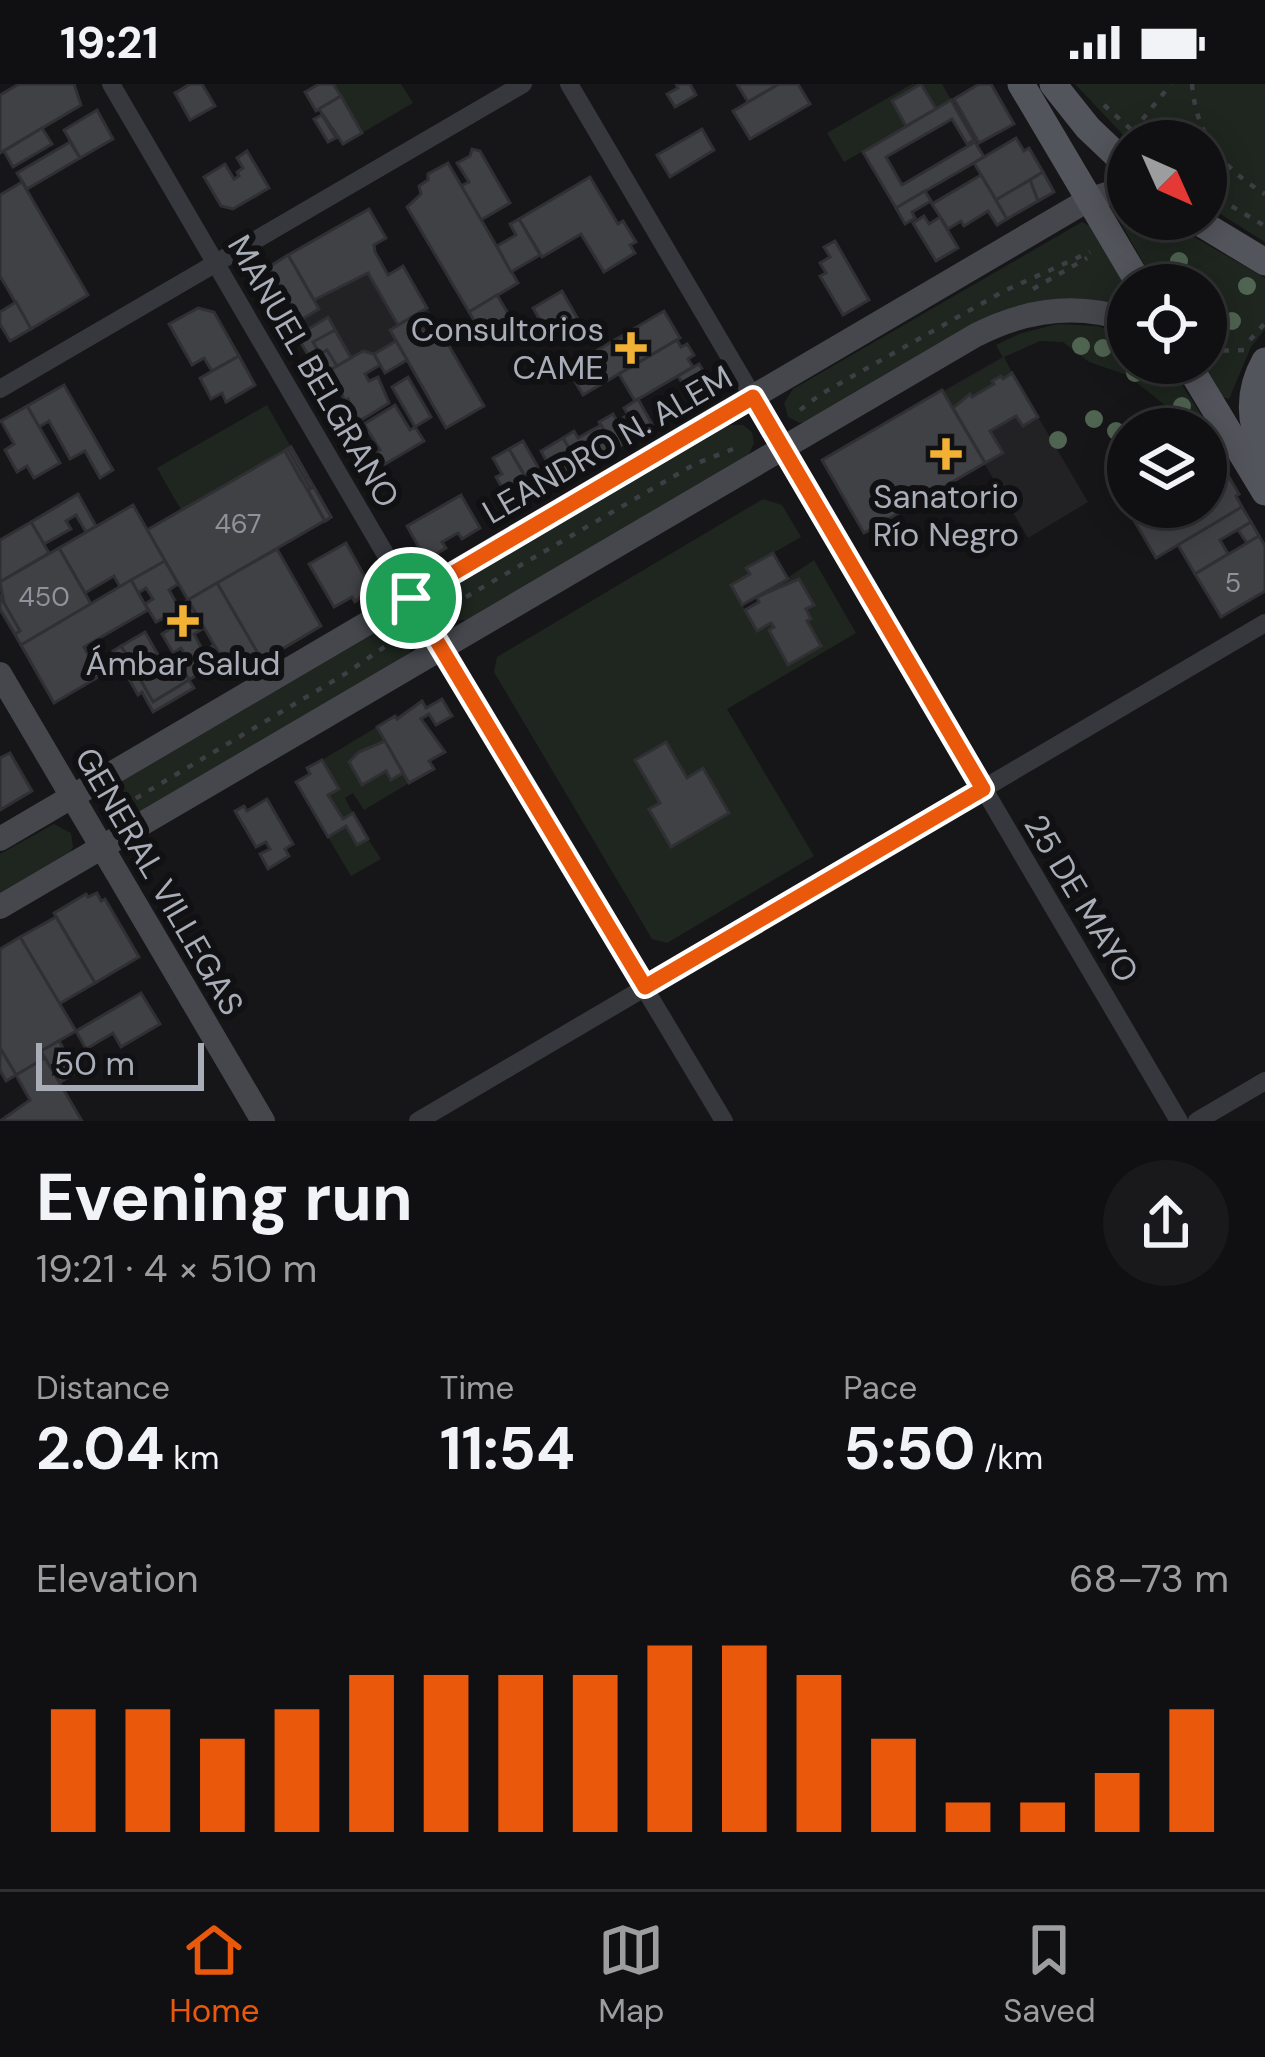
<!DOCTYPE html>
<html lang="en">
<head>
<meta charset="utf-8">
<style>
	body { margin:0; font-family:"DM Sans",sans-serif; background:#19191b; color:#f1f3f6; height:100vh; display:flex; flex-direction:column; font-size:45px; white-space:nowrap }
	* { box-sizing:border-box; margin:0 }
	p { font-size:39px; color:#9c9d9f }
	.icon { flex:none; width:66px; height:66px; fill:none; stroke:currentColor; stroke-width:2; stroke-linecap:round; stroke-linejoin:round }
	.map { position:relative; height:1037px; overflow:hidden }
	.side { display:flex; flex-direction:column; background:#101012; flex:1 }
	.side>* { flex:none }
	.needle { width:78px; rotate:135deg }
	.tools { position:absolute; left:1107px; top:36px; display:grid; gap:24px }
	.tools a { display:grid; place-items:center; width:120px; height:120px; border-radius:50%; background:#101012; box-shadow:0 6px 30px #0003,0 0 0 3px #303032; font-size:60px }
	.scale { position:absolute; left:36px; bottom:30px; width:168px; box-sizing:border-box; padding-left:12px; border:6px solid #a8adb8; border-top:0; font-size:33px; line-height:42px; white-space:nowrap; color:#a8adb8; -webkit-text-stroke:9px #111113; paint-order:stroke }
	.pin { position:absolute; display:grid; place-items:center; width:102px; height:102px; color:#fff; margin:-51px; border:6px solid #fff; border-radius:50%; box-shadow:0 3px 12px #0007 }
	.round { display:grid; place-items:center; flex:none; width:126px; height:126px; border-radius:63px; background:#19191b }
	.summary { display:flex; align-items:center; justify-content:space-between; height:204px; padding:0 36px }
	h1 { font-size:66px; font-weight:700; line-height:90px }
	.metrics { display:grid; grid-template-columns:repeat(3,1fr); gap:18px; height:204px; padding:12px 36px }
	.metrics div { display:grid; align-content:center }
	.metrics b { font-size:60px; font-weight:700 }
	.metrics small { font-size:33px; font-weight:400 }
	.metrics p { font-size:33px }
	.chart { height:336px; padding:24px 36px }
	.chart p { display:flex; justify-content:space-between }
	.chart svg { width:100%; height:216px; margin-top:12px; stroke:#ea580c; stroke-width:6 }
	.status { display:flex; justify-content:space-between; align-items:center; height:84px; padding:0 60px; background:#101012; direction:ltr }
	.status svg { height:33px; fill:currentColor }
	.menu { display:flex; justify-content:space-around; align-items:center; height:168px; border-top:3px solid #303032; background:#101012; font-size:33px; color:#9c9d9f }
	.menu a { display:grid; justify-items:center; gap:6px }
	.menu .active { color:#ea580c }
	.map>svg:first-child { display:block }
	.built { fill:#222225 }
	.green { fill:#1e261f; fill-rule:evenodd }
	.building { fill:#404145; stroke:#303034; stroke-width:3 }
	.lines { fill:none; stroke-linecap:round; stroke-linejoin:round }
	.path { stroke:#3d3f44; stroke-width:4.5; stroke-dasharray:6 9; stroke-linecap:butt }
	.street { stroke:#37383d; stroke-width:18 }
	.secondary { stroke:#45474d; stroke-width:24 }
	.primary { stroke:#53555c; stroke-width:27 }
	.tree { fill:#506452 }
	.route-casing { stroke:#fff; stroke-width:24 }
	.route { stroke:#ea580c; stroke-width:15 }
	.poi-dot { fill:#f2b134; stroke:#111113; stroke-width:4.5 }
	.labels { text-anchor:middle; stroke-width:12; stroke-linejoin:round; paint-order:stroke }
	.number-label { font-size:27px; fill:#8e929b }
	.poi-label { font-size:33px; fill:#a8adb8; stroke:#111113 }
	.street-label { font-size:33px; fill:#a8adb8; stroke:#111113 }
</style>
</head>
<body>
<div class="status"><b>19:21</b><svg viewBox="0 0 49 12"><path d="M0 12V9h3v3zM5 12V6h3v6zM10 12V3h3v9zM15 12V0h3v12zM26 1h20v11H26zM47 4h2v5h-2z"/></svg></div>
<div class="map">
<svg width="1265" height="1037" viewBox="0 0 1265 1037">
	<rect width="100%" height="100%" fill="#161618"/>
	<!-- built -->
	<g class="built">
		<path d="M403 182 484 322 446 344 407 276 385 289 374 270 364 267 320 292 291 242 319 225 314 216 351 195 354 197 368 189 374 199Z"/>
		<path d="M1003 273 1088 418 1028 454 984 379 864 449 822 376Z"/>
	</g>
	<!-- green -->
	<g class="green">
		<path d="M333 0H401L413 19 362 49Z"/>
		<path d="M912 0H942L951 16 936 25 920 1 892 17 906 42 844 78 827 49Z"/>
		<path d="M1075 0H1265V158L1206 121V57H1129Z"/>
		<path d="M1128 123V135H1163L1265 194V245L1251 263 1229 315 1223 313 1202 279H1206V201H1156L1118 134Z"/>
		<path d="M1082 138 1090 142 1128 205V225L1100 217 1047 216 809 338 800 339 788 333 784 319 793 305Z"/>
		<path d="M1057 240 1097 242 1128 251V279H1168L1218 357 1207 363 1206 345H1195L1127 291 1089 278 1063 258 1040 257 1004 273 1012 289 1003 295 1000 292 992 297 994 300 972 313 969 310 953 324 944 309 1003 274 996 261 1019 250Z"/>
		<path d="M267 321 291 363 181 426 157 384Z"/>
		<path d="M729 341H743L752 348 754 359 748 372 469 536H457L448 530 444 514 453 503Z"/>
		<path d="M763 415 782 421 801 453 747 484 750 490 731 501 757 546 771 539 774 543 769 547 788 581 820 563 807 537 810 534 806 525 814 520 800 495 780 506 777 501 814 476 856 549 727 625 814 772 667 859 652 855 494 588 497 573ZM635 676 687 694 704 685 729 729 671 763 649 726 660 719Z"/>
		<path d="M402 539 415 553 409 571 126 737 115 738 105 732 101 715 110 704 390 540Z"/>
		<path d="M377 643 385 657 359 668 355 674 386 687 391 696 403 689 409 699 364 726 353 709 345 714 353 729 343 735 328 711 339 704 322 676Z"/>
		<path d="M54 740 71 749 73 763 69 771 0 812V770Z"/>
		<path d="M346 742 357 761 368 755 381 775 351 792 328 753Z"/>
	</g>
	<!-- building -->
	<g class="building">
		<path d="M19 0H74L81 21 0 69V11Z"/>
		<path d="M190 0H202L215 22 190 36 175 9Z"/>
		<path d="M319 0H333L341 12 316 27 305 8Z"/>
		<path d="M676 0H690L696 11 675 23 667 10 678 4Z"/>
		<path d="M737 0H779L748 18Z"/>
		<path d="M779 0H798L810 20 750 55 733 27Z"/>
		<path d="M921 0 936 25 906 42 892 17Z"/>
		<path d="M979 0H991L1014 40 979 59 954 15Z"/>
		<path d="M341 12 362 49 343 60 319 25Z"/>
		<path d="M951 16 974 56 967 60 952 35 886 73 902 101 975 58 984 73 896 124 863 68Z"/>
		<path d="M97 26 113 55 80 74 64 46Z"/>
		<path d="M322 31 336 54 328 58 314 35Z"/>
		<path d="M42 44 52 60 13 83 4 67Z"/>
		<path d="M702 45 714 66 670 93 657 71Z"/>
		<path d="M1016 54 1024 67 1029 64 1043 88 996 116 974 79Z"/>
		<path d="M70 58 80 74 27 105 17 89Z"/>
		<path d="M472 65 480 67 510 119 481 136 461 102 469 98 457 79 470 72Z"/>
		<path d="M247 67 269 104 233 125 221 122 204 93 225 80 234 95 239 92 237 88 243 84 237 74Z"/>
		<path d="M448 79 518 199 469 228 407 123 421 110 419 102 428 96V90Z"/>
		<path d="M1043 88 1054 108 1038 117 1030 96Z"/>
		<path d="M981 91 1007 135 997 141 988 127 964 142 961 137 948 145 932 120Z"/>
		<path d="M590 93 618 140 623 137 636 158 630 161 635 169 604 188 581 150 542 173 519 135Z"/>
		<path d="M1030 96 1038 117 1007 135 996 116Z"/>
		<path d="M22 98 88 211 31 245 0 192V111Z"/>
		<path d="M925 107 931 117 912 128 915 134 905 140 896 124Z"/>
		<path d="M369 125 386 154 374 161 375 168 388 191 403 182 427 224 398 241 368 189 314 216 288 171Z"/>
		<path d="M924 132 929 140 940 133 958 164 936 177 913 139Z"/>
		<path d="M519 135 540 171 511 188 497 162 516 151 510 140Z"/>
		<path d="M835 157 869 216 843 231 820 192 826 189 820 179 830 173 824 163Z"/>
		<path d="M288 171 319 225 291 242 262 192 264 186Z"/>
		<path d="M562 207 579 237 550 254 533 224Z"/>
		<path d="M497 211 512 236 484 253 469 228Z"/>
		<path d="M16 218 31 245 10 257 0 240V228Z"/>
		<path d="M198 224 214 228 239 272 212 287 204 274 192 281 169 240Z"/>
		<path d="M664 227 680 254 583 311 567 284Z"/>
		<path d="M414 232 422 246 435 238 484 322 446 344 390 246Z"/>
		<path d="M328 233 351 274 325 289 315 273 311 276 297 252Z"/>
		<path d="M335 246 351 274 337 282 327 266 320 270 313 258Z"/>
		<path d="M677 256 681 263 687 260 694 271 688 275 693 283 635 317 619 290Z"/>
		<path d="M396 257 407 276 385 289 374 270Z"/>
		<path d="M363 267 374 270 380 281 365 290 369 297 378 293 389 319 358 338 348 315 345 317 339 305 333 304 325 289Z"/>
		<path d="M239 272 255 301 226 318 222 309 211 315 200 294Z"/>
		<path d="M699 280 710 297 689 310 678 292Z"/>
		<path d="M1012 289 1038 333 1023 342 1016 332 990 347 1003 369 985 379 953 324 970 310 972 313 994 300 992 297 1001 292 1003 295Z"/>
		<path d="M408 293 431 333 415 343 392 303Z"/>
		<path d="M64 301 113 386 100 394 85 367 70 375 49 337 39 343 27 322Z"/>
		<path d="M942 306 985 379 864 449 822 376Z"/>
		<path d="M638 315 653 342 615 365 599 338 613 330 617 337 628 331 624 324Z"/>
		<path d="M395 321 410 346 415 343 424 357 375 386 367 373 380 366 364 340Z"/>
		<path d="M27 322 60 379 34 394 27 382 17 388 5 366 14 360 1 337Z"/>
		<path d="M601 341 615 365 581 385 563 354 574 347 578 354Z"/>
		<path d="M563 354 581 385 558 398 541 367Z"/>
		<path d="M523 357 546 397 532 404 509 365Z"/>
		<path d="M1210 361 1239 410 1236 412 1242 423 1156 474 1121 414 1128 410V423H1206V364Z"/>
		<path d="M291 363 331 433 188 516 147 446Z"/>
		<path d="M291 363 308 393 301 396 285 367Z"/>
		<path d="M288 365 328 435 325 437 285 367Z"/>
		<path d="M509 365 534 408 525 414 520 405 507 413 496 393 502 390 493 374Z"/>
		<path d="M314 403 331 433 325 437 308 406Z"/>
		<path d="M78 410 96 442 86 448 76 431 66 437 71 445 44 460 31 438Z"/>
		<path d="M461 411 480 444 462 455 458 449 442 458 446 464 433 472 422 469 407 442Z"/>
		<path d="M133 421 165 477 120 503 114 492 85 509 59 464Z"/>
		<path d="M1242 423 1251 438 1220 456 1228 470 1195 490 1178 461Z"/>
		<path d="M31 438 49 469 0 498V456Z"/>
		<path d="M1251 438 1259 452 1247 459 1238 446Z"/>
		<path d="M1259 452 1265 462V507L1221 533 1195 490Z"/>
		<path d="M346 459 371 504 355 518 352 513 334 523 309 480Z"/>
		<path d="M59 464 91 520 21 561 0 525 4 519 0 498Z"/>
		<path d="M277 465 321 542 262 577 217 499Z"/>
		<path d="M773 469 788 495 742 521 731 501 750 490 746 484Z"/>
		<path d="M165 477 178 500 169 506 178 522 188 516 204 544 194 550 203 567 214 561 231 590 225 594 217 589 204 595 197 591 189 596 180 580 188 576 181 564 173 569 162 550 170 545 164 534 156 538 145 520 153 515 146 504 138 509 131 496Z"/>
		<path d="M799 495 814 521 806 525 811 535 807 537 821 562 788 581 769 546 774 543 771 539 757 547 745 526 759 518 757 513Z"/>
		<path d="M131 496 148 526 84 563 100 592 54 619 21 561Z"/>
		<path d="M217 499 260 573 231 590 188 516Z"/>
		<path d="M0 512 20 547 15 550 0 525Z"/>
		<path d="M145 548 161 576 173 569 189 596 153 618 121 562Z"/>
		<path d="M121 562 153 618 189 596 194 604 153 628 142 608 138 611 113 567Z"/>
		<path d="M442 615 452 632 436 641 429 630 421 635 445 668 429 677 434 685 409 699 377 643 395 632 397 635 422 617 426 624Z"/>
		<path d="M385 657 403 689 391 696 386 687 362 701 349 678 359 668Z"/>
		<path d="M666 658 687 694 703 684 729 729 671 763 649 725 660 719 635 676Z"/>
		<path d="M10 669 32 707 0 726V674Z"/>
		<path d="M322 676 339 705 328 711 343 735 353 729 368 755 357 761 346 742 328 753 296 698 310 690 307 684Z"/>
		<path d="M267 715 293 760 285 765 289 772 268 785 260 770 270 765 266 758 256 763 235 727 244 722 247 727Z"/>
		<path d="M97 809 101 817 105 815 139 873 95 899 54 829 86 810 88 813Z"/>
		<path d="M56 833 95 899 59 920 20 853Z"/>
		<path d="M20 853 76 947 41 967 45 974 16 991 0 964V865Z"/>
		<path d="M141 909 160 940 121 963 113 949 86 965 76 947Z"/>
		<path d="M59 957 77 988 59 999 41 967Z"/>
		<path d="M0 964 16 991 6 997 0 986Z"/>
		<path d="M45 974 82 1037H0L30 1016 16 991Z"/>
	</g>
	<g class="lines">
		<!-- path -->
		<g class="path">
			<path d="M1192 0C1196 51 1222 84 1265 110"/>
			<path d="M1104 21 1144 57"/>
			<path d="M1133 47 1171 0"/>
			<path d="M1206 107 1265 142"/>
			<path d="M1139 148 1164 142 1172 135"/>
			<path d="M1033 205 1087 174"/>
			<path d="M1250 256 1265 239"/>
			<path d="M1208 267 1244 266"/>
			<path d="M800 326 821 310 1004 207 1090 168"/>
			<path d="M440 528 695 380 733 365"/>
			<path d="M123 722 345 590 409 546"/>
		</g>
		<!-- street -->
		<g class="street">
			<path d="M111 0 411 514 724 1037"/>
			<path d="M569 0 1179 1037"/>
			<path d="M0 305 523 0"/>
			<path d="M418 1037 1265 539"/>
			<path d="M1197 1037 1265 997"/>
		</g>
		<!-- secondary -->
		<g class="secondary">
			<path d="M0 590 263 1037"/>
			<path d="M0 755 1088 116 1110 109 1128 111"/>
			<path d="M0 823 976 251C1025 226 1075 218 1128 236"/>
		</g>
		<!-- primary -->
		<g class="primary">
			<path d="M1021 0 1140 201"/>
			<path d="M1053 0 1088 44 1128 82"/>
			<path d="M1194 135 1265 178"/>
			<path d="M1265 277C1248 307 1248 339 1265 369"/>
			<path d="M1187 279 1265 408"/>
		</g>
	</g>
	<!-- trees -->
	<g class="tree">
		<circle cx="1179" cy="177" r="9"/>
		<circle cx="1247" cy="202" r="9"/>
		<circle cx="1232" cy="237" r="9"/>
		<circle cx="1081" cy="262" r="9"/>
		<circle cx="1103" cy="264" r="9"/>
		<circle cx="1135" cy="289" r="9"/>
		<circle cx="1182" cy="322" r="9"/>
		<circle cx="1094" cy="335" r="9"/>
		<circle cx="1116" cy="347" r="9"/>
		<circle cx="1058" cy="356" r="9"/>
	</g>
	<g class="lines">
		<defs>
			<path id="route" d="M753 313 983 705 645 903 411 514Z"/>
		</defs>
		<!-- route casing -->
		<use href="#route" class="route-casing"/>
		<!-- route -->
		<use href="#route" class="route"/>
	</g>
	<!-- markers -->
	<g class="poi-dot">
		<path d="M625 246h12v12h12v12h-12v12h-12v-12h-12v-12h12z"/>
		<path d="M940 352h12v12h12v12h-12v12h-12v-12h-12v-12h12z"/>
		<path d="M177 519h12v12h12v12h-12v12h-12v-12h-12v-12h12z"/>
	</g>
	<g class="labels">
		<!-- number labels -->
		<g class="number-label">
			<text x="238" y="449">467</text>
			<text x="1233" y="508">5</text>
			<text x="44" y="522">450</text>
		</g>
		<!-- poi labels -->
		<g class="poi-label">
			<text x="604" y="257" text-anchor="end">Consultorios<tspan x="604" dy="38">CAME</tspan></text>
			<text x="946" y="424">Sanatorio<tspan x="946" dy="38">Río Negro</tspan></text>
			<text x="183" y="591">Ámbar Salud</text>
		</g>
		<!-- street labels -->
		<g class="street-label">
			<text transform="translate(314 287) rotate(60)" y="12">MANUEL BELGRANO</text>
			<text transform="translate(607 360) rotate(-30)" y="12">LEANDRO N. ALEM</text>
			<text transform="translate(160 797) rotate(60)" y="12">GENERAL VILLEGAS</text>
			<text transform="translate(1082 814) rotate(59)" y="12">25 DE MAYO</text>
		</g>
	</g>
</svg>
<div class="tools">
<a><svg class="needle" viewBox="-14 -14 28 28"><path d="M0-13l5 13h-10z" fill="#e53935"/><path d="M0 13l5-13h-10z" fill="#9c9d9f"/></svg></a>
<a><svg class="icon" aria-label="locate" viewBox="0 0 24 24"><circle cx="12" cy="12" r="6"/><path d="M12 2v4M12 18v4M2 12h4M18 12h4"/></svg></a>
<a><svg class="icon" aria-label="layers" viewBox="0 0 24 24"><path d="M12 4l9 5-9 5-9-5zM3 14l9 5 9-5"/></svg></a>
</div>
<div class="scale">50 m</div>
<div class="pin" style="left:411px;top:514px;background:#1e9e55"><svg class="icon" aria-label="arrive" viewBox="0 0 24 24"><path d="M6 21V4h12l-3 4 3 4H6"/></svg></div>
</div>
<section class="side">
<div class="summary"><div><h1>Evening run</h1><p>19:21 · 4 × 510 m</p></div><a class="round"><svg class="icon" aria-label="share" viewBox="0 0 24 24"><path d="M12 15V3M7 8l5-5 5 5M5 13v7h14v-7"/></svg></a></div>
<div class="metrics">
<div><p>Distance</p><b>2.04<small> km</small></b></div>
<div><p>Time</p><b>11:54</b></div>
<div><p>Pace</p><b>5:50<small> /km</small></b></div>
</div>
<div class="chart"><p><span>Elevation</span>68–73 m</p>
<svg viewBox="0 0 160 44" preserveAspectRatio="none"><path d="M5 44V19M15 44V19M25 44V25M35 44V19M45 44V12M55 44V12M65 44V12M75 44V12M85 44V6M95 44V6M105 44V12M115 44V25M125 44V38M135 44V38M145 44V32M155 44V19"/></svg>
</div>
</section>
<nav class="menu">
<a class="active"><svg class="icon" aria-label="home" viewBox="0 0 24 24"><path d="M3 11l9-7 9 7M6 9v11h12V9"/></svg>Home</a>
<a><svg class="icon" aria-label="map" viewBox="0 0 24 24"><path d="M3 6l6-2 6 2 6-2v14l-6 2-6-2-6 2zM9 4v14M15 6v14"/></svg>Map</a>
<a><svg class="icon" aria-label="saved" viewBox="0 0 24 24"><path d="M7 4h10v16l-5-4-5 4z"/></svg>Saved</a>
</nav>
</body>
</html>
